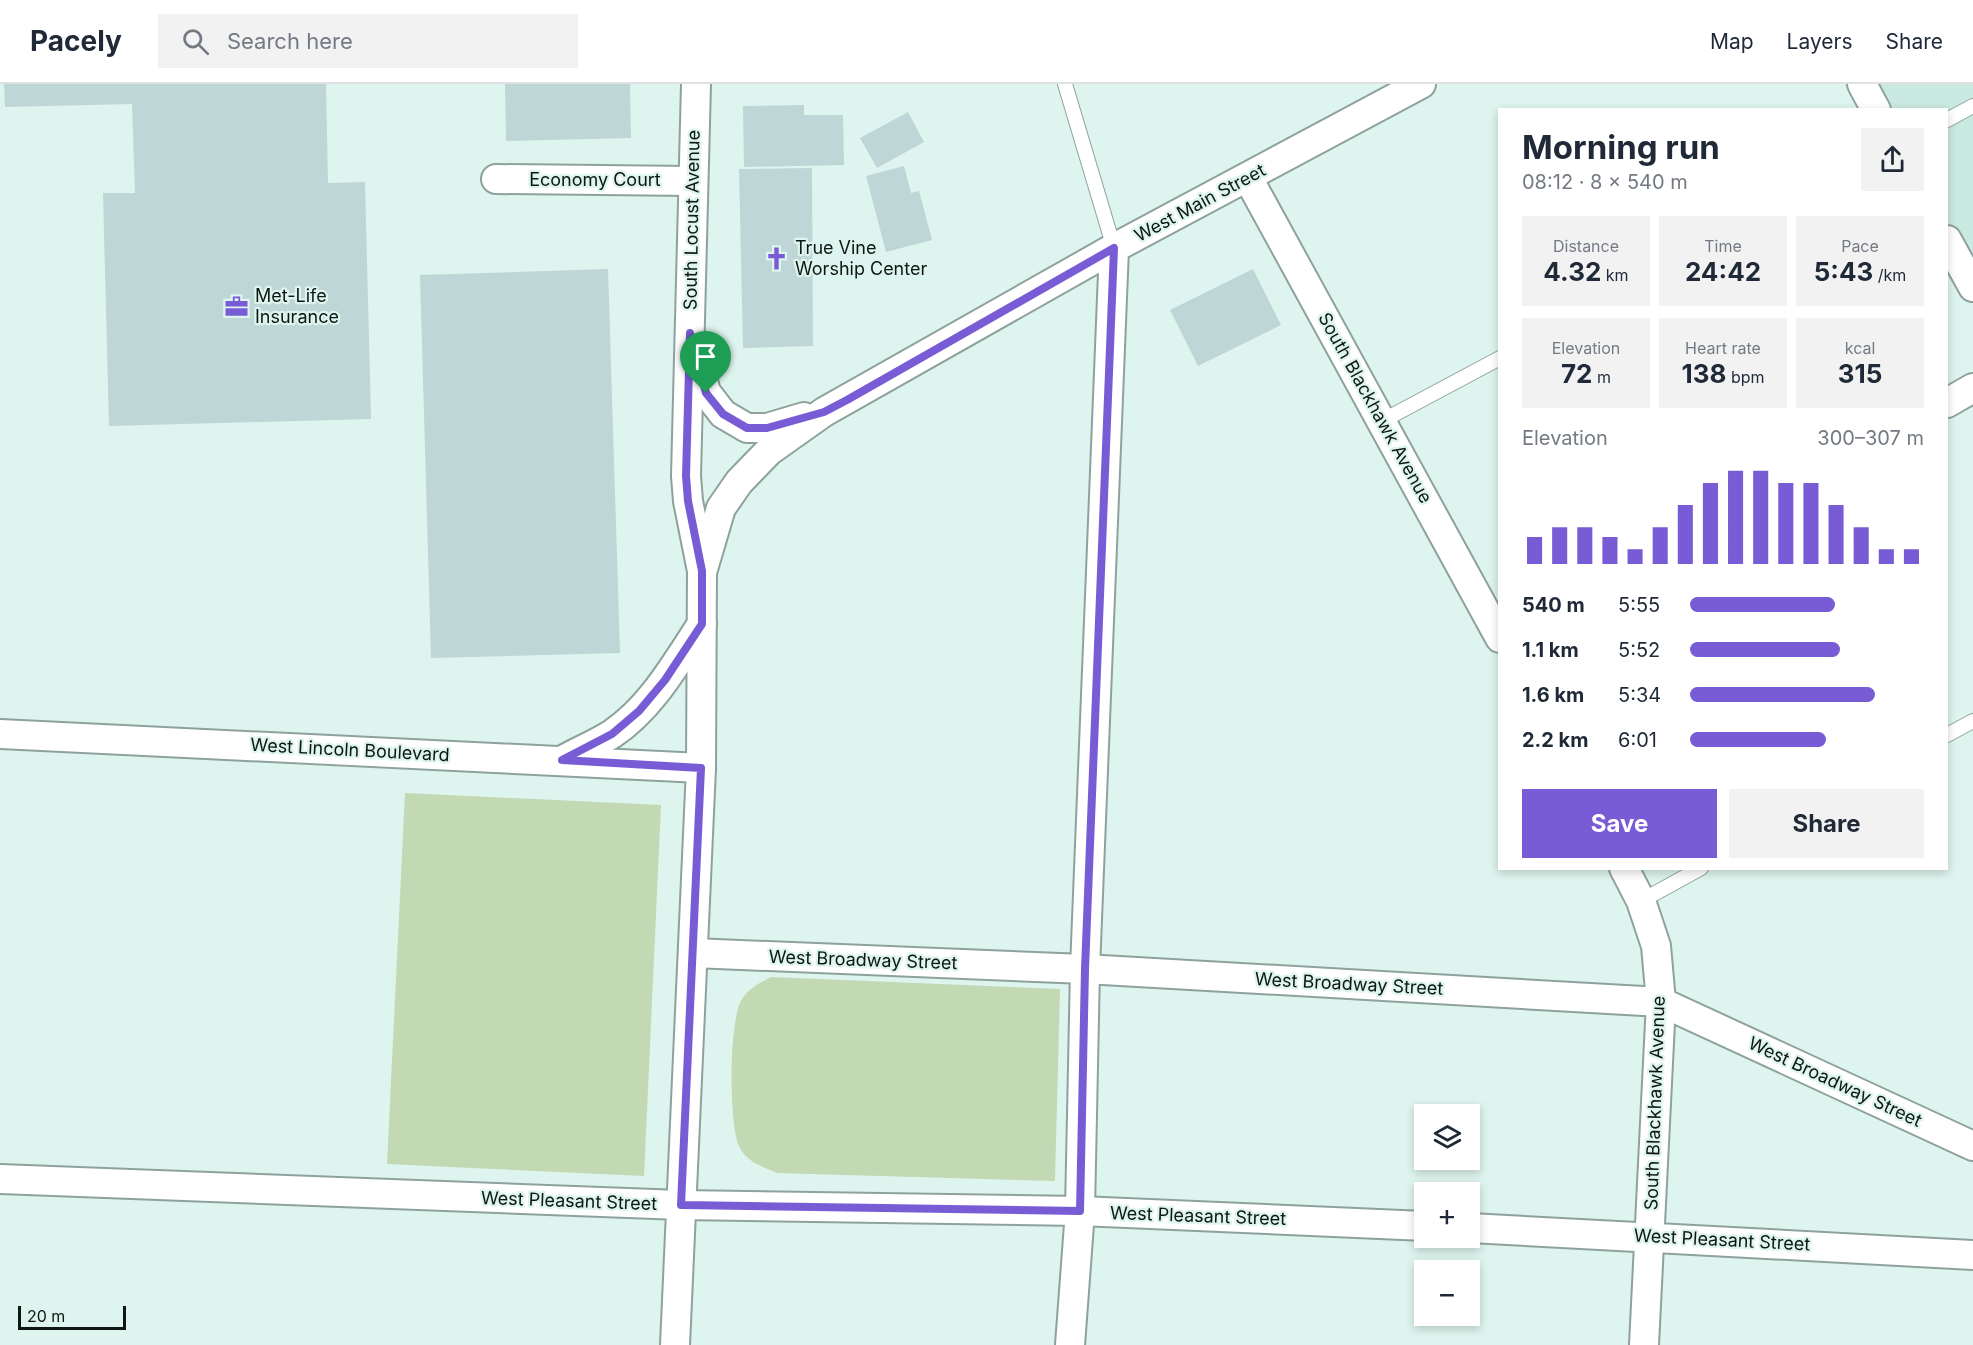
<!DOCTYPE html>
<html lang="en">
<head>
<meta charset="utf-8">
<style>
	body { margin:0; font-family:Inter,sans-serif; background:#f2f2f3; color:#1f2937; height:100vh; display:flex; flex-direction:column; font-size:22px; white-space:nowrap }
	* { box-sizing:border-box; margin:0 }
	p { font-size:20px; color:#747a83 }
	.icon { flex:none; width:33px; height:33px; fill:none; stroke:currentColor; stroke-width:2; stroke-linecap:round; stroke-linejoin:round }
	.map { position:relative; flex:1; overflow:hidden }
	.details { position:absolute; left:1498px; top:24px; width:450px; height:762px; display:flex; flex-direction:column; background:#fff; border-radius:0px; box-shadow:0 3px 9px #0003 }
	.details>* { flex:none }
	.fabs { position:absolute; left:1414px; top:1020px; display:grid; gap:12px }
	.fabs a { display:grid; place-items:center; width:66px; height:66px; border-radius:0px; background:#fff; box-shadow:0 3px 9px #0003; font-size:30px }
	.scale { position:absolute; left:18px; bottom:15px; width:108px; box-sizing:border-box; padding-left:6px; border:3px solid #0f1715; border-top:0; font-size:16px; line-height:21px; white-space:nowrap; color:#0f1715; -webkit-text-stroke:4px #def4ee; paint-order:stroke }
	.pin { position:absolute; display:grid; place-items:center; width:51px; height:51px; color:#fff; margin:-62px -26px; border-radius:50% 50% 50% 0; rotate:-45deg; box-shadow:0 0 6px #0007 }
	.pin .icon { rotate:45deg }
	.round { display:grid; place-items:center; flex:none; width:63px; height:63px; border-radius:0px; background:#f2f2f3 }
	.summary { display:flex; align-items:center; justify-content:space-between; height:102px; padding:0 24px }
	h1 { font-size:33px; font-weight:700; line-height:45px }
	.stats { display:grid; grid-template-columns:repeat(3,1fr); gap:9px; height:102px; padding:6px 24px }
	.stats div { display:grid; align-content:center; border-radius:0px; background:#f2f2f3; text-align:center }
	.stats b { font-size:26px; font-weight:700 }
	.stats small { font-size:16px; font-weight:400 }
	.stats p { font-size:16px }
	.chart { height:168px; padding:12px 24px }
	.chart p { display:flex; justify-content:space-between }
	.chart svg { width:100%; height:108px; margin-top:6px; stroke:#785cd6; stroke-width:6 }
	.cta { display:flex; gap:12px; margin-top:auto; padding:12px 24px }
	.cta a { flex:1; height:69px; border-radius:0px; background:#785cd6; color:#fff; font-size:24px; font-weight:700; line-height:69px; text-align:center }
	.cta a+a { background:#f2f2f3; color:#1f2937 }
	ul { padding:0 24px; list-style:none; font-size:20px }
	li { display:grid; grid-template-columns:96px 72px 1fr; align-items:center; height:45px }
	li i { height:15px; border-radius:8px; background:#785cd6 }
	header { display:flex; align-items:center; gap:36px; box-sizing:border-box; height:84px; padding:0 30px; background:#fff; border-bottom:2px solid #e0e1e3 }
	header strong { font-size:28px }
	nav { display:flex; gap:33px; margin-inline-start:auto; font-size:21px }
	.search { width:420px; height:54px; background:#f2f2f3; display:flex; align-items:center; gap:15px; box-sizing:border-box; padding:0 21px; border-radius:0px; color:#747a83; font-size:22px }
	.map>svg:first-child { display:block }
	.built { fill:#cae9e1 }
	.green { fill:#c2d9b4 }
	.building { fill:#bfd6d7 }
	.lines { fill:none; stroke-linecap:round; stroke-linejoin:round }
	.lane-casing { stroke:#8ea29d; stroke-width:16 }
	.street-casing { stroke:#8ea29d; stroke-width:32 }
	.lane { stroke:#fff; stroke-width:14 }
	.street { stroke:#fff; stroke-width:28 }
	.route-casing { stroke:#fff; stroke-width:12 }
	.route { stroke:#785cd6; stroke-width:8 }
	.labels { text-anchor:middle; stroke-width:4.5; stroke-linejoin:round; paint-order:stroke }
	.street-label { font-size:18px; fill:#0f1715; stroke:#def4ee }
	.poi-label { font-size:18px; fill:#0f1715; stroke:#def4ee; text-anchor:start }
</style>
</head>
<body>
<header>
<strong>Pacely</strong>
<div class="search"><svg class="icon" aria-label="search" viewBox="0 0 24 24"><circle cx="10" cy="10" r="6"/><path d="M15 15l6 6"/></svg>Search here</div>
<nav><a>Map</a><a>Layers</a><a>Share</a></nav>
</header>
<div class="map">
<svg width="1973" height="1261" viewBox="0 0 1973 1261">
	<rect width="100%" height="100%" fill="#def4ee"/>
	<!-- built -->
	<path class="built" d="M1862 0H1973V203L1947 156V26L1876 25Z"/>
	<!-- green -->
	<g class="green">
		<path d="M405 709 661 721 644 1092 387 1080Z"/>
		<path d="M771 893 1060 905 1055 1097 777 1089C763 1083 747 1078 740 1064 728 1042 729 934 742 915 749 904 760 899 771 893Z"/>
	</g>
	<!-- building -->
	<g class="building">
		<path d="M4 0H326L328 99 365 98 371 335 109 342 103 109H135L132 20 5 23Z"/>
		<path d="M505 0H630L631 54 506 57Z"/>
		<path d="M804 21V31H843L844 81 744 83 743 22Z"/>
		<path d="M908 28 924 58 877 84 860 54Z"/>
		<path d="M904 82 911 109 919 107 932 156 886 168 866 92Z"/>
		<path d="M812 84 813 262 743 264 739 85Z"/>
		<path d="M608 185 620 569 431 574 420 191Z"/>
		<path d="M1253 185 1281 241 1198 282 1170 226Z"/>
	</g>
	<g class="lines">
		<defs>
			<g id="lane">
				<path d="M1065 0 1114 164"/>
				<path d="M1947 36 1973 22"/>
				<path d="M1382 337 1500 274"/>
				<path d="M1947 651 1973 637"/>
				<path d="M1641 817 1701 784"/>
			</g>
			<g id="street">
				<path d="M1862 0 1876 26"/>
				<path d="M1248 94 1500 554"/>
				<path d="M496 95 693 97"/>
				<path d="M1947 156 1973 203"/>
				<path d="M697 275 706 308 723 330 747 344H767L804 333"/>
				<path d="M1947 319 1973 304"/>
				<path d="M703 485 721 424 739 398 769 367 824 328 1114 164 1421 0"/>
				<path d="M0 650 701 684"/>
				<path d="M563 676C579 667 596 660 612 650 652 623 676 579 702 540"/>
				<path d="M1624 784 1641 817 1656 862 1661 918 1644 1261"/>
				<path d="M693 869 1085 885 1661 918 1973 1062"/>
				<path d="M0 1095 681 1121 1080 1127 1425 1142"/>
				<path d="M1470 1144 1973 1171"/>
				<path d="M675 1261 701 684 702 487 688 417 686 392 696 0"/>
				<path d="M1070 1261 1080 1127 1085 885 1114 164"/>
			</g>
		</defs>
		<!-- lane casing -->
		<use href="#lane" class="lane-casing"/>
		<!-- street casing -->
		<use href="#street" class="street-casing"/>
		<!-- lane -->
		<use href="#lane" class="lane"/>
		<!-- street -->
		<use href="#street" class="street"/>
	</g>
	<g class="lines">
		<defs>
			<path id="route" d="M1114 164 1085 885 1080 1127 681 1121 701 684 562 676 612 650 639 627 665 596 702 540V487L688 417 686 392 690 249 706 309 723 330 747 344H767L824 328 847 316Z"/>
		</defs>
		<!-- route casing -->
		<use href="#route" class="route-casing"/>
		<!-- route -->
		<use href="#route" class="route"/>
	</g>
	<!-- icons -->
	<defs>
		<symbol id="church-bare" viewBox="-9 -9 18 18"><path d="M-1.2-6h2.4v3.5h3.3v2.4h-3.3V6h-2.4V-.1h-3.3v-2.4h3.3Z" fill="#785cd6" stroke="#def4ee" stroke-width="2.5" paint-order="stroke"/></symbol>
		<symbol id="office-bare" viewBox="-9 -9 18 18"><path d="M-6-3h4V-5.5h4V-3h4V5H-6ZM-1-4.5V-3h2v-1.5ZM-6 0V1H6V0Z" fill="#785cd6" stroke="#def4ee" stroke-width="2.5" paint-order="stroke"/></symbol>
	</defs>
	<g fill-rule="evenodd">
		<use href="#church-bare" x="760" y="158" width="33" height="33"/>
		<use href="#office-bare" x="220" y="206" width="33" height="33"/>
	</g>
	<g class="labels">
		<!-- street labels -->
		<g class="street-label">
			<text x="595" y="102">Economy Court</text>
			<text transform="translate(1200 119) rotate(-28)" y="6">West Main Street</text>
			<text transform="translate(692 136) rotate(-89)" y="6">South Locust Avenue</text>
			<text transform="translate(1375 324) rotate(61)" y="6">South Blackhawk Avenue</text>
			<text transform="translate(350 666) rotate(3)" y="6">West Lincoln Boulevard</text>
			<text transform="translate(863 876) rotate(2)" y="6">West Broadway Street</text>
			<text transform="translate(1349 900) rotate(3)" y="6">West Broadway Street</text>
			<text transform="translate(1835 998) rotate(25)" y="6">West Broadway Street</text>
			<text transform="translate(1655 1019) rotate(-88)" y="6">South Blackhawk Avenue</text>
			<text transform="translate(569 1117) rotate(2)" y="6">West Pleasant Street</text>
			<text transform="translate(1198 1132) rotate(2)" y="6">West Pleasant Street</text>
			<text transform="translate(1722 1156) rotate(3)" y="6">West Pleasant Street</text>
		</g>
		<!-- poi labels -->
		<g class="poi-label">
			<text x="795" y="170">True Vine<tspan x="795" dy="21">Worship Center</tspan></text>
			<text x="255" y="218">Met-Life<tspan x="255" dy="21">Insurance</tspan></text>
		</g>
	</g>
</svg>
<div class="fabs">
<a><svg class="icon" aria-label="layers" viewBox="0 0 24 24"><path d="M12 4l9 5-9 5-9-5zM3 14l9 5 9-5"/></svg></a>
<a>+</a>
<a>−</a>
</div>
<div class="scale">20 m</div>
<div class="pin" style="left:706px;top:309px;background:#1e9e55"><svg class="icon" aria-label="arrive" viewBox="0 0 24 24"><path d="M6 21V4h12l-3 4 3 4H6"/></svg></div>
<section class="details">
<div class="summary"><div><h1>Morning run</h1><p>08:12 · 8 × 540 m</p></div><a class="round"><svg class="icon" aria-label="share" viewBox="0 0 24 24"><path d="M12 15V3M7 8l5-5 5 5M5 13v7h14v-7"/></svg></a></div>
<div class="stats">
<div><p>Distance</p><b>4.32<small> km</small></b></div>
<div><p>Time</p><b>24:42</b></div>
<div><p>Pace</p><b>5:43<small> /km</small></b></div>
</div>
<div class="stats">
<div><p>Elevation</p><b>72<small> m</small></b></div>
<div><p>Heart rate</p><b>138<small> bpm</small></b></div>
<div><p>kcal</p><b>315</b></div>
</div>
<div class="chart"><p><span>Elevation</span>300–307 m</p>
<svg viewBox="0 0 160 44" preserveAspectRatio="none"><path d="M5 44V33M15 44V29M25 44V29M35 44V33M45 44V38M55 44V29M65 44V20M75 44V11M85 44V6M95 44V6M105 44V11M115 44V11M125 44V20M135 44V29M145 44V38M155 44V38"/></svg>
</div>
<ul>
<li><b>540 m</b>5:55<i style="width:62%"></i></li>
<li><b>1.1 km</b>5:52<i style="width:64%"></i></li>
<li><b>1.6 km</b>5:34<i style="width:79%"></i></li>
<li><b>2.2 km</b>6:01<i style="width:58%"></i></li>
</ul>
<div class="cta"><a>Save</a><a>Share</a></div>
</section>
</div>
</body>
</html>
